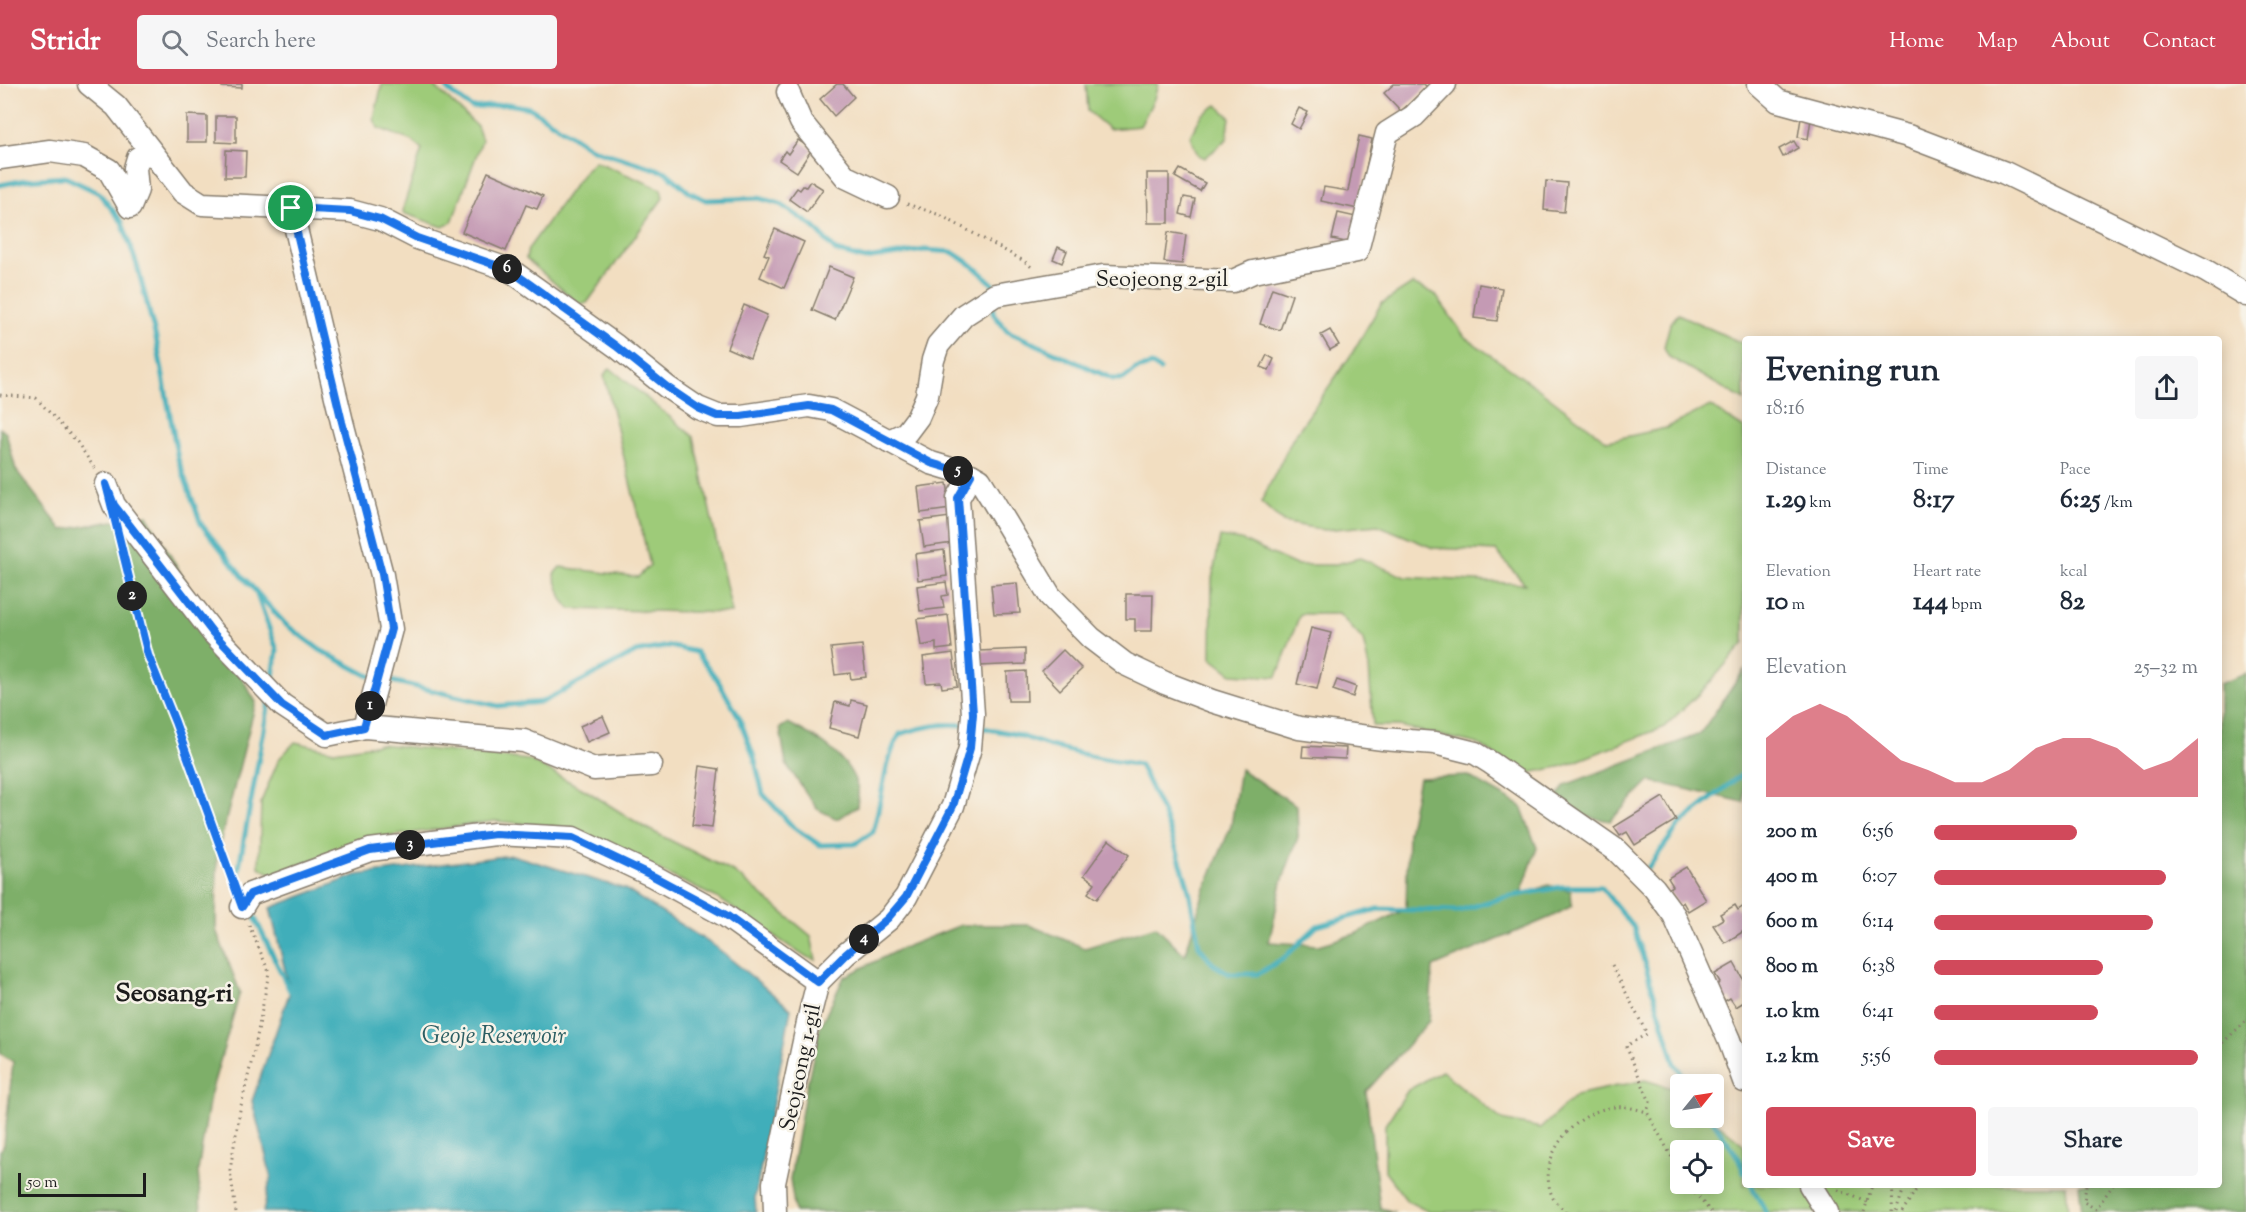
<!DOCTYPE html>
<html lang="en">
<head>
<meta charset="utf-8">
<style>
	body { margin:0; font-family:"Sorts Mill Goudy",serif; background:#f6f6f7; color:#1f2937; height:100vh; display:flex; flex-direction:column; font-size:22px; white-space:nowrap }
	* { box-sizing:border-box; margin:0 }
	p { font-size:20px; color:#747a83 }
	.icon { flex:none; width:33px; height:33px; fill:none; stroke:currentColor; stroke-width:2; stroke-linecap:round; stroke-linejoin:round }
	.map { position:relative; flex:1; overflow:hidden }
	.side { position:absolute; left:1742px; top:252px; width:480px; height:852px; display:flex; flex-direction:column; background:#fff; border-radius:6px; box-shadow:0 3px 15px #0003 }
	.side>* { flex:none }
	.needle { width:39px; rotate:60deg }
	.tools { position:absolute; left:1670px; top:990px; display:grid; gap:12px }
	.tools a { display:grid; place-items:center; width:54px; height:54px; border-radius:6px; background:#fff; box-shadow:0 3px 15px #0003; font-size:30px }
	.scale { position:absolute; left:18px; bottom:15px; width:128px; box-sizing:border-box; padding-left:6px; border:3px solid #1c1c1c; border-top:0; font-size:16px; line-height:21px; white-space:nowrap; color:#1c1c1c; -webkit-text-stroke:4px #f7f3e8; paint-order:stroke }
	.pin { position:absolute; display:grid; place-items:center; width:51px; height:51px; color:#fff; margin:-26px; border:3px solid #fff; border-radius:50%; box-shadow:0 2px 6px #0007 }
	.km { position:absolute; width:30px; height:30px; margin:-15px; border-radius:50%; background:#222; color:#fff; font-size:16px; line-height:30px; text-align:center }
	.round { display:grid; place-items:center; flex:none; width:63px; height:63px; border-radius:6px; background:#f6f6f7 }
	.headline { display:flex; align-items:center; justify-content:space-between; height:102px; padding:0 24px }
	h1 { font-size:33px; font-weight:700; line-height:45px }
	.figures { display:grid; grid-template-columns:repeat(3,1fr); gap:9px; height:102px; padding:6px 24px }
	.figures div { display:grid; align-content:center }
	.figures b { font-size:26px; font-weight:700 }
	.figures small { font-size:16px; font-weight:400 }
	.figures p { font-size:16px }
	.chart { height:168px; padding:12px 24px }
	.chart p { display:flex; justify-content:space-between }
	.chart svg { width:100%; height:108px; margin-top:6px; fill:#d1495b; opacity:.7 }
	.cta { display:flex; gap:12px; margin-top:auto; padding:12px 24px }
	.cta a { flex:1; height:69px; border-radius:6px; background:#d1495b; color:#fff; font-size:24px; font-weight:700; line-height:69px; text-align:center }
	.cta a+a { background:#f6f6f7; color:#1f2937 }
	ul { padding:0 24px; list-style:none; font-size:20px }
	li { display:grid; grid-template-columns:96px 72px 1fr; align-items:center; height:45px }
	li i { height:15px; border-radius:8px; background:#d1495b }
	header { display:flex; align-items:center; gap:36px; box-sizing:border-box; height:84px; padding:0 30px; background:#d1495b; color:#fff }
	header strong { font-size:28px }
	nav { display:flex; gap:33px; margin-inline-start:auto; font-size:21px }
	.search { width:420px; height:54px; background:#f6f6f7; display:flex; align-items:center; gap:15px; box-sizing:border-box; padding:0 21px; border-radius:6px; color:#747a83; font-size:22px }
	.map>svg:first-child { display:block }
	.green { fill:#9ecb79; stroke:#5d744a; stroke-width:1.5; fill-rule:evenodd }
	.forest { fill:#7eaf69; stroke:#4d6642; stroke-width:1.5 }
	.water { fill:#3faeba; stroke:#2e656b; stroke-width:1.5 }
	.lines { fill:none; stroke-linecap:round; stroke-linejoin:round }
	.stream { stroke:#3faeba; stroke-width:5 }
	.building { fill:#c49ab4 }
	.minor-casing { stroke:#877d6e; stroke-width:25 }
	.path { stroke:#877d6e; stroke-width:3; stroke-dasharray:1.5 4.5; stroke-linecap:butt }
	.minor { stroke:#fff; stroke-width:22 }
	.route-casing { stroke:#fff; stroke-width:12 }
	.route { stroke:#1a73e8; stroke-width:8 }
	.labels { text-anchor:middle; stroke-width:5; stroke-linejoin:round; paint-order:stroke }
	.street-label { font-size:22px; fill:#1c1c1c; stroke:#f7f3e8 }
	.water-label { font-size:24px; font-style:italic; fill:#2c5e63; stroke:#f7f3e8 }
	.quarter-label { font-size:26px; font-weight:bold; fill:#1c1c1c; stroke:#f7f3e8 }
</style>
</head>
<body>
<header>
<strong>Stridr</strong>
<div class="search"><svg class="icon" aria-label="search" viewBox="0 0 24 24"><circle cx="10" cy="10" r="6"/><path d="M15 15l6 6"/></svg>Search here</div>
<nav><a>Home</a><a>Map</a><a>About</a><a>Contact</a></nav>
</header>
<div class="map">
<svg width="2246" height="1128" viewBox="0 0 2246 1128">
	<rect width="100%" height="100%" fill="#f7f3e8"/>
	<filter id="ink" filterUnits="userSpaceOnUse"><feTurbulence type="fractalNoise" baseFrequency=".0167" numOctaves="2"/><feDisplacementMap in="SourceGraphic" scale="12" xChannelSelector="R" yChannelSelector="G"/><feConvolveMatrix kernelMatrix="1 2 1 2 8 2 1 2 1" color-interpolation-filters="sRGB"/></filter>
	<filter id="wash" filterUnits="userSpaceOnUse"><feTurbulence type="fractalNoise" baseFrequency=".008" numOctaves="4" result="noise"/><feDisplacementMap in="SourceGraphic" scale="24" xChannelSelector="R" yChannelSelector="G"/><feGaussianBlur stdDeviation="1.35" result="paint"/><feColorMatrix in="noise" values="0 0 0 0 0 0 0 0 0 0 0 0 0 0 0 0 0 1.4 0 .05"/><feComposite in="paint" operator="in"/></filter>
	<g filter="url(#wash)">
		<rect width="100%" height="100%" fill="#f2dec1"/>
		<!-- green -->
		<g class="green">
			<path d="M382 0H432L477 42 482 56 452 138 443 143 403 129 404 121 422 65 412 57 378 44 374 35Z"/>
			<path d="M1086 0H1158L1154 15 1140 42 1109 45 1088 27Z"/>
			<path d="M1217 21 1230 33 1227 55 1205 74 1198 71 1190 52 1202 31Z"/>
			<path d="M595 77 661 105 663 114 587 219 579 220 526 175 528 165 586 85Z"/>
			<path d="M1412 200 1435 210 1465 253 1540 306 1607 357 1666 344 1710 322 1744 344V559L1706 603 1664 643 1564 682 1524 690 1478 660 1399 642H1373L1369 583 1363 556 1339 530H1300L1277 593 1232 590 1211 574 1212 495 1220 453 1241 456 1296 481H1332L1360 474 1405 493 1525 500 1496 467 1433 464 1378 441 1324 446 1283 438 1261 418 1293 354 1351 271 1381 220Z"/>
			<path d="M1678 230 1744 260V316L1669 273 1664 263 1670 240Z"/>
			<path d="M610 284 694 353 732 529 570 525 562 515 554 490 560 483 638 493 650 481 604 291Z"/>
			<path d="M295 658 334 667 380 660 529 676 587 707 644 743 735 789 811 852 816 876 804 872 719 815 572 744 495 737 364 756 273 791 259 783 261 718 279 675Z"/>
			<path d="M1442 987 1502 1036 1541 1044 1576 1011 1645 996 1678 1006 1680 1008V1034H1711L1744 1061V1101H2066L2068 1128H1429L1407 1117 1385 1088V1041L1408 1006ZM1680 1066H1713V1100H1680Z"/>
		</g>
		<!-- forest -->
		<g class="forest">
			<path d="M0 344 6 349 16 386 62 446 147 431 256 618 217 771 216 846 240 908 210 1012 198 1087 201 1128H0V1067L4 1061 13 978 0 969Z"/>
			<path d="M1744 586V718L1650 697 1610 737 1583 732 1558 712 1565 701 1700 650Z"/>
			<path d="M2246 590V1128H2082L2079 1101H2218L2219 600Z"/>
			<path d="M788 639C816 653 849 671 858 705 859 710 857 718 857 723L837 735 817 725 786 680 780 644Z"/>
			<path d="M1240 685 1297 722 1298 753 1282 798 1269 858 1318 861 1355 850 1406 825 1408 749 1419 694 1468 692 1521 722 1537 764 1520 812 1548 801 1571 807 1572 822 1551 833 1433 883 1429 937 1366 1008 1380 1124 1395 1128H795L790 1095 805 1009 820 943 844 893 900 865 961 841H1029L1085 864 1156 842 1185 871 1204 807 1231 742Z"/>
		</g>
		<!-- water -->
		<path class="water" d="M512 771 625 805 716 863 791 925 755 1113 756 1128H263L271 1092 252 1017 290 907 270 824 357 791Z"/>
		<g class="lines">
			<!-- stream -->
			<g class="stream">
				<path d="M445 0 449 7 472 24 508 20 530 24 592 65 666 88 689 108 706 116 759 114 780 120 814 143 836 167 865 175 925 166 952 168 972 181 993 200V206"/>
				<path d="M0 101 25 96 65 93 99 109 122 138 137 181 156 254 178 375 201 440 243 493 285 540 320 566 367 591 374 593"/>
				<path d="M993 219V229L1007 247 1113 295H1123L1136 285 1152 281 1160 286"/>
				<path d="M257 511 277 566 272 600"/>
				<path d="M383 595 498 622 542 618 636 568 669 562 696 568 717 595 739 633 754 673 763 710 793 743 820 761 855 760 873 748C882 717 884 676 900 650 923 643 944 638 968 642"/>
				<path d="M977 643 1015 650 1050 662 1094 673 1140 681 1163 729 1177 767 1189 806 1199 862 1213 880 1230 890H1258L1284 874 1317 842 1378 825 1458 827 1501 814 1561 803H1601L1634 844 1675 980 1689 1000"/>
				<path d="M1648 784 1680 740 1737 694 1744 690"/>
				<path d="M240 801 237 794 269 618"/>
				<path d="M253 830 290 907"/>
				<path d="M1711 1034 1737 1072 1744 1088"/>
				<path d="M1751 1101 1766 1128"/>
			</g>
		</g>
		<g id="blocks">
			<!-- building -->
			<g class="building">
				<path d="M222 0H242V4L222 3Z"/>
				<path d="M837 0H843L854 13 834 32 820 15Z"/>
				<path d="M1394 0H1424L1427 3 1401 27 1384 9Z"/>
				<path d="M1299 24 1308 28 1299 45 1291 40Z"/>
				<path d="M187 31 207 32V58H187Z"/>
				<path d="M216 32H236V59L216 58Z"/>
				<path d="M1801 34 1811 35 1808 55 1798 53Z"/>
				<path d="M1359 52 1372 55 1358 125 1321 117 1324 103 1348 107Z"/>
				<path d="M798 56 812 65 797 88 779 76 785 67 788 70Z"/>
				<path d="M1794 57 1798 64 1783 73 1779 65Z"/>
				<path d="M226 66 246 67 245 93H225Z"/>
				<path d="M1180 85 1205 99 1200 107 1175 93Z"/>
				<path d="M488 88 543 112 537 125 526 121 506 167 462 148Z"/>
				<path d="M1147 89H1169V139H1148Z"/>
				<path d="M810 97 823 105 807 128 789 115 797 104 800 106 803 102 806 103Z"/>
				<path d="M1546 97 1567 99 1564 128 1544 126Z"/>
				<path d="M1184 113 1195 115 1191 133 1180 130Z"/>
				<path d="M1338 129 1356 133 1350 159 1332 155Z"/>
				<path d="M775 145 804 158 784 204 760 193 769 172 764 170Z"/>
				<path d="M1168 148 1186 151 1182 180 1164 178Z"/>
				<path d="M1058 163 1067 167 1062 179 1053 175Z"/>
				<path d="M829 183 853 193 835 236 812 226Z"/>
				<path d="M1479 200 1502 204 1497 237 1474 234Z"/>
				<path d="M1272 204 1292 211 1280 246 1260 240Z"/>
				<path d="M744 221 767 231 750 274 727 264Z"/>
				<path d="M1330 246 1339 261 1330 266 1321 251Z"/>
				<path d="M1267 271 1274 275 1269 286 1261 283Z"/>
				<path d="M947 399 951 425 921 429 918 403Z"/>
				<path d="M950 433 953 459 924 463 920 437Z"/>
				<path d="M944 466 947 492 918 496 915 470Z"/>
				<path d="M946 498 948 511 942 512 944 524 920 527 917 502Z"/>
				<path d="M1017 499 1020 529 994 530 991 501Z"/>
				<path d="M1126 510H1153L1152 547H1135V535H1126Z"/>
				<path d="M948 531 952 564 936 566V559L921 562 917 535Z"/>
				<path d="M1311 544 1331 549 1317 605 1297 600Z"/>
				<path d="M862 561 866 593 851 595 850 589 835 591 831 564Z"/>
				<path d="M1025 565V580L979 582V567Z"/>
				<path d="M1063 566 1082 585 1060 606 1042 587Z"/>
				<path d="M953 569 957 602 942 604 941 598 926 599 923 573Z"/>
				<path d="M1026 587 1027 617H1008L1007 588Z"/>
				<path d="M1337 596 1356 603 1353 613 1333 606Z"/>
				<path d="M851 616 867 620 859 652 829 644 835 618 850 622Z"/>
				<path d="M603 632 610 648 587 658 580 642Z"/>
				<path d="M1303 662 1346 664 1345 675 1302 673Z"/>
				<path d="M700 682 719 685 712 744 692 742Z"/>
				<path d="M1663 713 1676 736 1635 761 1627 748 1620 752 1614 743Z"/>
				<path d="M1109 756 1129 771 1097 815 1088 809 1095 799 1084 791Z"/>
				<path d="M1686 783 1706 816 1688 827 1683 818 1678 821 1668 805 1673 802 1668 794Z"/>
				<path d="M1735 821 1738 826 1744 822V847L1725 859 1713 841 1723 835 1720 830Z"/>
				<path d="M1734 879 1744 897V918L1736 923 1730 914 1725 917 1716 902 1720 898 1715 890Z"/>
			</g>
		</g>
	</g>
	<g filter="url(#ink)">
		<use href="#blocks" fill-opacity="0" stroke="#877d6e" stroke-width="1.5"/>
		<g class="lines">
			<defs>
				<g id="minor">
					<path d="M89 0 116 22 183 108 202 120 350 127 380 135 417 154 510 186 616 262 667 303 698 324 718 332H741L809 322 831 326 931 379 971 391 980 396 990 412 1050 512 1091 554 1125 580 1165 599 1212 617 1299 644 1383 655 1435 659 1475 669 1491 679 1616 766 1654 804 1674 831 1729 956 1744 997"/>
					<path d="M1759 0 1778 17 1908 52 2005 89 2206 187 2246 211"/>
					<path d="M788 8 801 38 846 93 888 113"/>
					<path d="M0 74 50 67 84 72 109 86 130 123 137 106 135 84 138 74 151 68"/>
					<path d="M291 124 342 338 382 491 391 545 365 643"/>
					<path d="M889 357 906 349 918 333 927 312 933 276 938 261 964 231 995 211 1103 192 1233 197 1253 188 1357 167 1387 49 1414 32 1445 0"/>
					<path d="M106 400 114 421 213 549 282 621 327 651 365 643 432 649 524 657 594 685 651 681"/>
					<path d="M242 823 250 810 370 766 495 750 573 754 653 792 726 832 818 898"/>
					<path d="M1810 1101 1827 1128"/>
					<path d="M775 1128 774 1099 810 929 818 898 846 870 889 835 906 813 953 722 970 664 973 630 958 414 971 391"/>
				</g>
			</defs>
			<!-- minor casing -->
			<use href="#minor" class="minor-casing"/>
			<!-- path -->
			<g class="path">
				<path d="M907 120 940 131 1024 177 1034 185"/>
				<path d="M0 311 36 314 77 358 95 385"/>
				<path d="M120 461 148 571 175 638 234 802"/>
				<path d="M1612 881 1647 950 1626 962 1650 1018 1647 1028"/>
				<path d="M2218 963 2246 937"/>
				<path d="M1687 1100 1711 1128"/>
				<path d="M2086 1101 2084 1118 2096 1125 2113 1101"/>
				<path d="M1838 1106 1867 1118"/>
				<path d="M236 1128 230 1086 240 1026 255 963 269 888 249 841"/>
				<path d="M1566 1128C1562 1124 1556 1119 1553 1114 1534 1074 1575 1026 1615 1023 1626 1022 1636 1025 1647 1028L1680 1088"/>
				<path d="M1864 1128 1872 1101"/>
				<path d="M1892 1128 1893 1101"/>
				<path d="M1896 1128 1905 1101"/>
				<path d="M1902 1128 1919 1101"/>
			</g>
			<!-- minor -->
			<use href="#minor" class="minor"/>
		</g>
	</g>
	<g class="lines" filter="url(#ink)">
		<defs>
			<path id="route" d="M291 124 350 127 380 135 417 154 510 186 616 262 667 303 698 324 717 332H741L809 322 831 326 931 379 971 391 958 414 973 630 970 664 953 722 906 813 888 834 846 870 818 898 726 831 653 792 573 754 495 750 370 766 250 810 242 823 175 638 148 571 106 400 114 421 213 549 282 621 327 651 364 643 391 545 382 490 342 338Z"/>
		</defs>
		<!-- route casing -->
		<use href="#route" class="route-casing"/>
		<!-- route -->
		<use href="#route" class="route"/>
	</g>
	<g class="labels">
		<!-- street labels -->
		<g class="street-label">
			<text x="1162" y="202">Seojeong 2-gil</text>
			<text transform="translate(799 983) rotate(-78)" y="8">Seojeong 1-gil</text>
		</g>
		<!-- water labels -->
		<g class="water-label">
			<text x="494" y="959">Geoje Reservoir</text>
		</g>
		<!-- quarter labels -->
		<g class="quarter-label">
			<text x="174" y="917">Seosang-ri</text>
		</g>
	</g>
</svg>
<div class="tools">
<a><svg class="needle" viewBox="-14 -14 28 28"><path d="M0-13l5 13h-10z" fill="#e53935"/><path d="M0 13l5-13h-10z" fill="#747a83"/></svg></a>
<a><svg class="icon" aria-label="locate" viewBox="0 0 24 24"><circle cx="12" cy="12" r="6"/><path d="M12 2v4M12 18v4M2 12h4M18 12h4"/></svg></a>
</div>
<div class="scale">50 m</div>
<div class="pin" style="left:291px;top:124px;background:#1e9e55"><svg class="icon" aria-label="arrive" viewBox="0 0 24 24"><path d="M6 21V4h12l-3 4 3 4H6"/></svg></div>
<b class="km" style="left:370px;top:622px">1</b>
<b class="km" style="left:132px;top:512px">2</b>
<b class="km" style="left:410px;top:761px">3</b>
<b class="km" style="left:864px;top:855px">4</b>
<b class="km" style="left:958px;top:387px">5</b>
<b class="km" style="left:507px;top:185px">6</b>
<section class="side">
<div class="headline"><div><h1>Evening run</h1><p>18:16</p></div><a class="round"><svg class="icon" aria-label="share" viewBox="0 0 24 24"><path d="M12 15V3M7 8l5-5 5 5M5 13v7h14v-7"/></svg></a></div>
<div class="figures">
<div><p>Distance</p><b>1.29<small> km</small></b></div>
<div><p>Time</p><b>8:17</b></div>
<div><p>Pace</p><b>6:25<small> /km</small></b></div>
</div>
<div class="figures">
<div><p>Elevation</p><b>10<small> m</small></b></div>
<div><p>Heart rate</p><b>144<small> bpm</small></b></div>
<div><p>kcal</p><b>82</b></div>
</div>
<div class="chart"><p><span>Elevation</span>25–32 m</p>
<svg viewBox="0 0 160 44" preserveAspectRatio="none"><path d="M0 44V20L10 11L20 6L30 11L40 20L50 29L60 33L70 38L80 38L90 33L100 24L110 20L120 20L130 24L140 33L150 29L160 20V44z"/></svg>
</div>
<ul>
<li><b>200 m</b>6:56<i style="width:54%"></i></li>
<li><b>400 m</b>6:07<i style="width:88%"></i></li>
<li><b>600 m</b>6:14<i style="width:83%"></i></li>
<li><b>800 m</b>6:38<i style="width:64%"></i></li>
<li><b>1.0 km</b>6:41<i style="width:62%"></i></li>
<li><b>1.2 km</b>5:56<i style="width:100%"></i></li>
</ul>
<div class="cta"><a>Save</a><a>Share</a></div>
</section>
</div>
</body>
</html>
